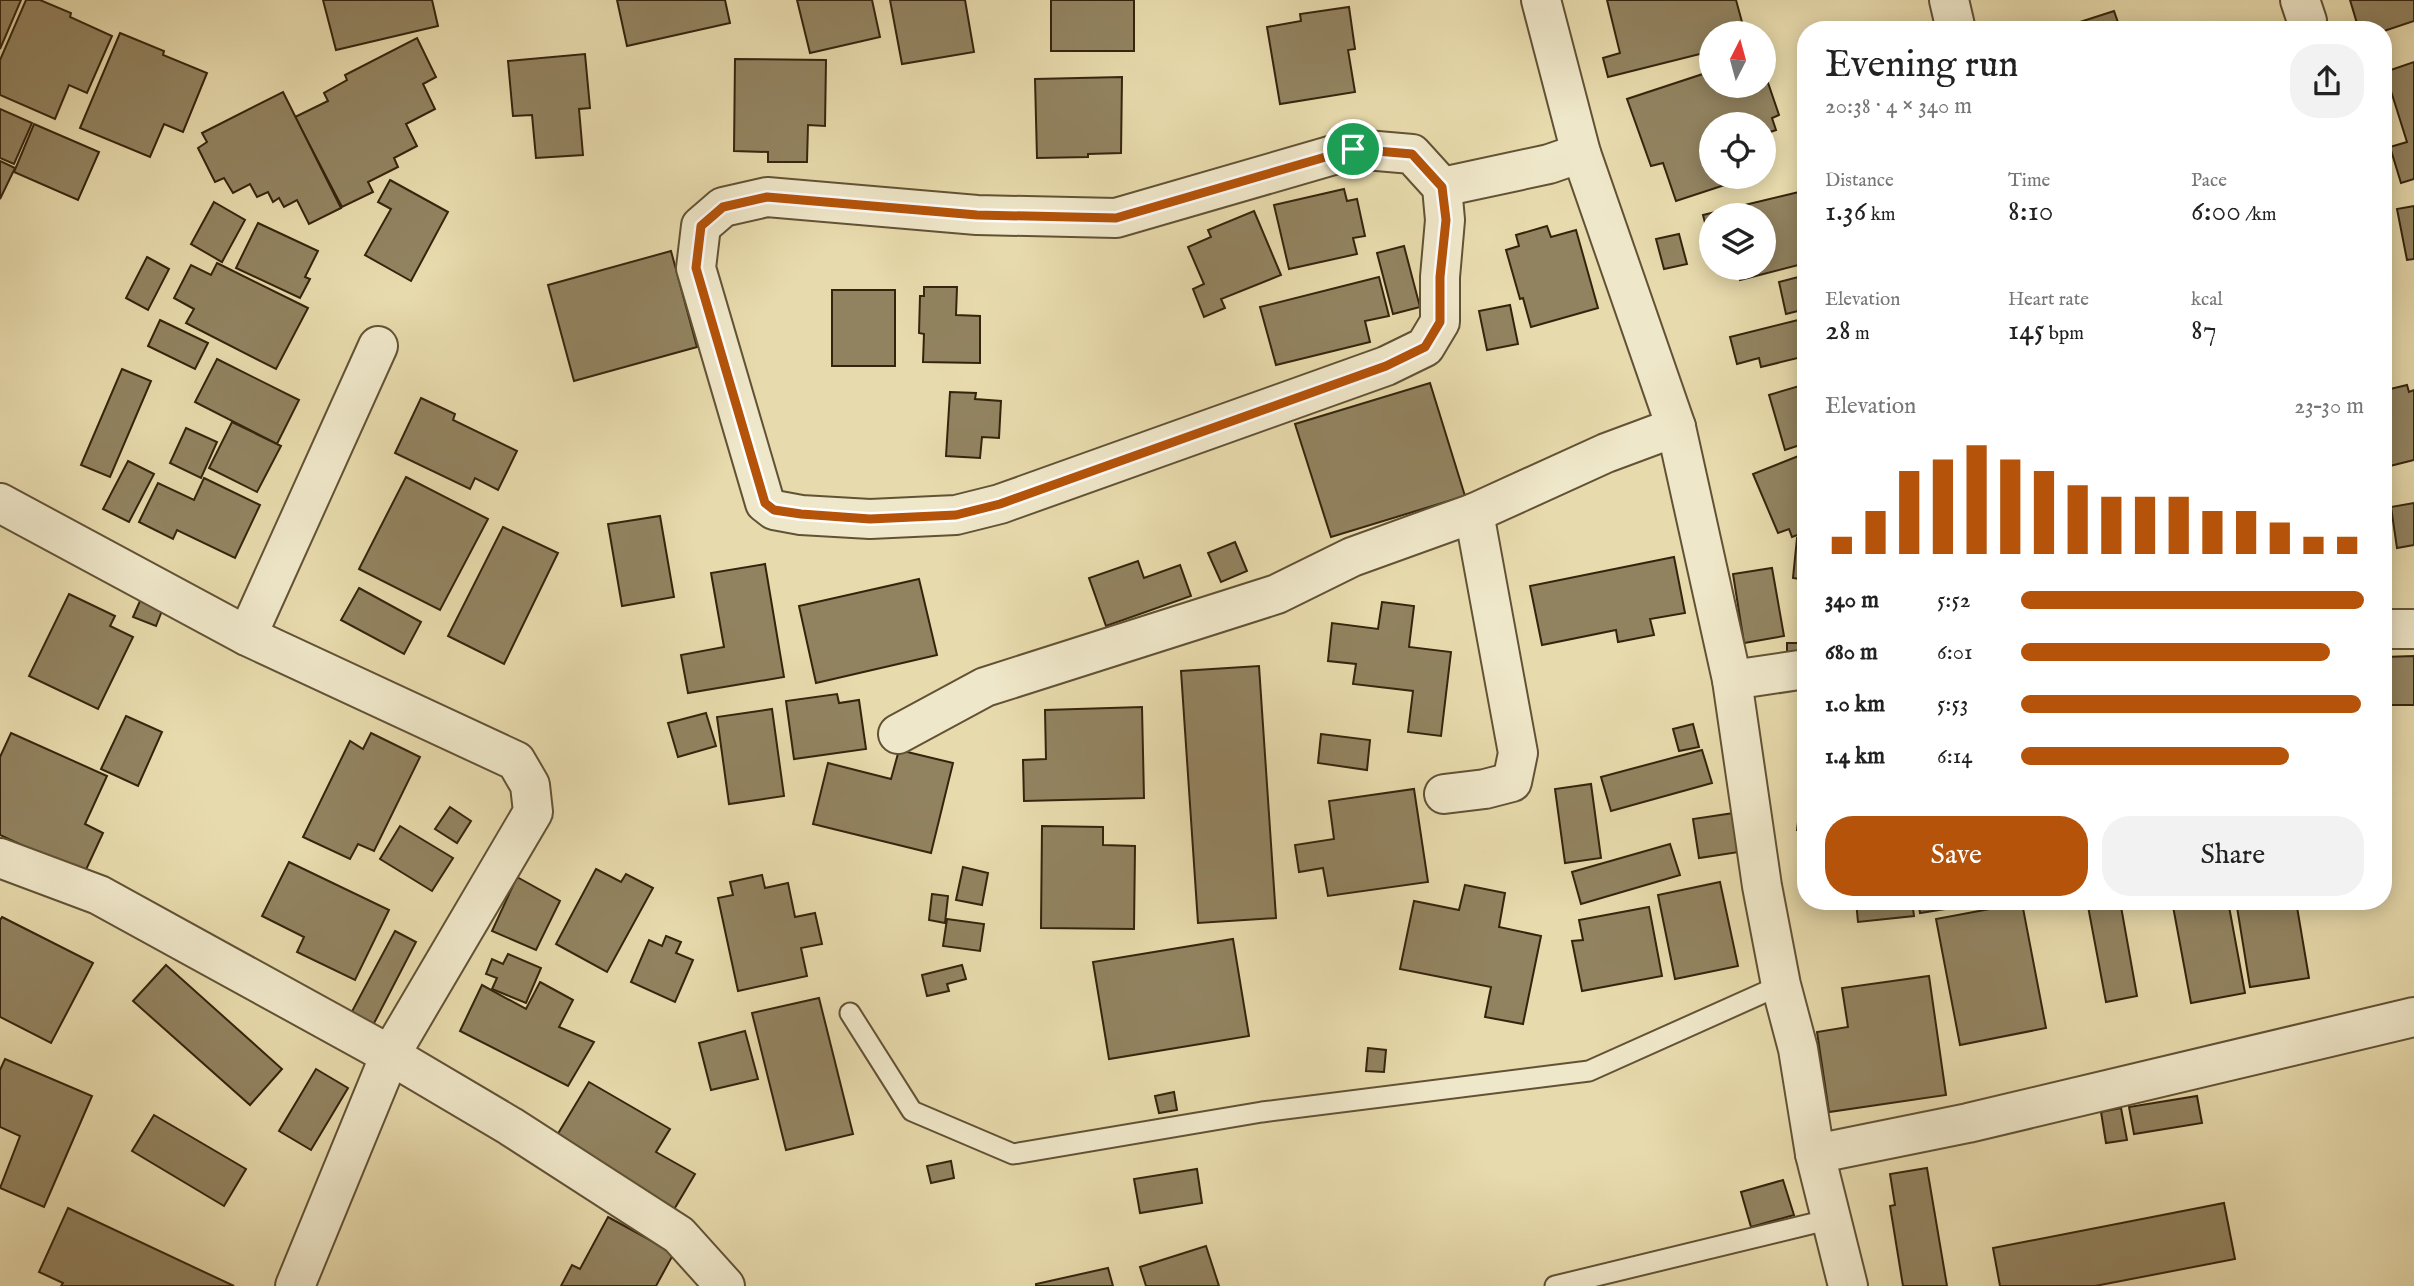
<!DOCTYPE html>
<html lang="en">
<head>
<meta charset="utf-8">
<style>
	body { margin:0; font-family:"IM FELL English",serif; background:#f2f2f2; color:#222; height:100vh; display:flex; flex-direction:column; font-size:26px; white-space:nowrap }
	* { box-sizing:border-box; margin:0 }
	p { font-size:23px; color:#767676 }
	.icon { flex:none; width:38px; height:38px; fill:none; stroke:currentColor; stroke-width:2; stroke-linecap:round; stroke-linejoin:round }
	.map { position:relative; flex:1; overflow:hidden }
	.sheet { position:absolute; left:1797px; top:21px; width:595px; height:889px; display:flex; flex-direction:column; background:#fff; border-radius:28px; box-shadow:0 4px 18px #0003 }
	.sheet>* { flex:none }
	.needle { width:46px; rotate:6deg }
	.controls { position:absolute; left:1699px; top:21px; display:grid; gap:14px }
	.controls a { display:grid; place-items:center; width:77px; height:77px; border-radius:50%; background:#fff; box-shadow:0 4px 18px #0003; font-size:35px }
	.pin { position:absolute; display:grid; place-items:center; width:60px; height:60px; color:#fff; margin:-30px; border:4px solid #fff; border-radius:50%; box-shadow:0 2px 7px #0007 }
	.round { display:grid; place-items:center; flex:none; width:74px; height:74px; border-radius:28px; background:#f2f2f2 }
	.head { display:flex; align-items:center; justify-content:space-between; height:119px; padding:0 28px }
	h1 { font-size:38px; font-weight:600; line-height:52px }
	.metrics { display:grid; grid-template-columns:repeat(3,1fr); gap:10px; height:119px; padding:7px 28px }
	.metrics div { display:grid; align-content:center }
	.metrics b { font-size:30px; font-weight:600 }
	.metrics small { font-size:19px; font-weight:400 }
	.metrics p { font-size:19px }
	.chart { height:196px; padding:14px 28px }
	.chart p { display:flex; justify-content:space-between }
	.chart svg { width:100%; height:126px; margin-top:7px; stroke:#b45309; stroke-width:6 }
	.cta { display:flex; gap:14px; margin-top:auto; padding:14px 28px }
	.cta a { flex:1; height:80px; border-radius:28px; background:#b45309; color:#fff; font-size:28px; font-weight:600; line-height:80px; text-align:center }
	.cta a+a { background:#f2f2f2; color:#222 }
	ul { padding:0 28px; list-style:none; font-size:23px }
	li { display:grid; grid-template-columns:112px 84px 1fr; align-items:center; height:52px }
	li i { height:18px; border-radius:9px; background:#b45309 }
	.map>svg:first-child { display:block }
	.building { fill:#928360; stroke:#35240d; stroke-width:2 }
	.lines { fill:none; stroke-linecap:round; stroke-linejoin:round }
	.lane-casing { stroke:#625235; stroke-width:23 }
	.street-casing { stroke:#625235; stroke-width:42 }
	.lane { stroke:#efe7c9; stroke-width:19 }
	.street { stroke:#efe7c9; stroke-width:38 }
	.route-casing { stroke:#fff; stroke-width:14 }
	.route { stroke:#b45309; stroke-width:9 }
</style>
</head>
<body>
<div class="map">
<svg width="2414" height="1286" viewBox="0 0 2414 1286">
	<rect width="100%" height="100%" fill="#e7daac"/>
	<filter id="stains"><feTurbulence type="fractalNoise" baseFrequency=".00286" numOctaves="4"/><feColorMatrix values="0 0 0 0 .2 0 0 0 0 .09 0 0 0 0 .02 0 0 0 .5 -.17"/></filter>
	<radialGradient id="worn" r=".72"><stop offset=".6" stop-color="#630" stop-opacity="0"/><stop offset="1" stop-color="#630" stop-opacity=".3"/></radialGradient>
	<!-- building -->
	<g class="building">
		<path d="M0 0H21L0 49Z"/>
		<path d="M26 0H40L71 13 70 17 112 36 87 93 69 85 55 119 0 95V60Z"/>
		<path d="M323 0H432L438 26 336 50Z"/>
		<path d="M617 0H725L730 23 627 46Z"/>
		<path d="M797 0H872L880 37 810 53Z"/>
		<path d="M890 0H965L974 52 902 64Z"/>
		<rect x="1051" y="0" width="83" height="51"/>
		<path d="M1607 0H1736L1745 33H1712V51L1608 77 1603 58 1620 53Z"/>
		<path d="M2350 0H2414V21L2384 31 2359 30Z"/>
		<path d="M1349 7 1355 49 1348 50 1355 92 1280 104 1267 27 1301 21 1300 14Z"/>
		<path d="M2114 11 2120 28 2055 30Z"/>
		<path d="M120 33 164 51 163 55 207 73 183 132 164 124 150 157 80 128Z"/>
		<path d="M417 38 436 77 423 84 435 109 406 124 417 146 394 158 398 167 368 182 373 192 342 207 295 117 328 101 324 93 347 80 345 75Z"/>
		<path d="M585 54 590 108 579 109 583 155 536 158 532 115 513 116 508 61Z"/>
		<path d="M735 59 826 60 825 126 808 125 807 162H768V152L734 151Z"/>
		<path d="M2414 62V179L2401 183 2390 147 2407 142 2385 72Z"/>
		<path d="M1712 71V86H1764V71L1779 115 1772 118 1776 130 1764 134V124H1712V177H1749L1676 201 1663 163 1651 166 1627 99Z"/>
		<path d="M1122 77 1121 153 1088 154V157L1037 158 1035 79Z"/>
		<path d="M283 92 341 208 309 224 297 200 284 207 279 198 273 202 268 192 257 197 250 184 233 193 224 178 215 182 198 148 207 142 202 133Z"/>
		<path d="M0 109 32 123 14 164 0 158Z"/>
		<path d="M34 124 99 152 78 200 14 172Z"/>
		<path d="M0 161 15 168 0 199Z"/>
		<path d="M390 180 448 212 411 281 365 255 391 209 378 202Z"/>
		<path d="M1344 189 1347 201 1357 199 1365 236 1353 238 1357 254 1289 269 1274 205Z"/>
		<path d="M1799 192 1806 221V263L1740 280 1736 268H1764V215H1712V250L1703 215Z"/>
		<path d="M214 202 245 220 222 262 191 244Z"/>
		<path d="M2414 206V259L2407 260 2397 209Z"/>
		<path d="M1254 211 1281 275 1221 299 1225 308 1204 317 1193 289 1204 284 1188 247 1211 237 1208 230Z"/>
		<path d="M258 223 318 251 305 277 310 279 300 298 236 268Z"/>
		<path d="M1547 226 1551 237 1576 230 1598 308 1531 327 1523 298 1520 299 1506 250 1519 246 1516 235Z"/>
		<path d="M1679 234 1687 264 1664 269 1656 239Z"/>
		<path d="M1404 246 1420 307 1393 314 1377 253Z"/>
		<path d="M671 251 697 347 574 381 548 285Z"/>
		<path d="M147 257 169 269 148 310 126 298Z"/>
		<path d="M217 263 308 308 276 369 186 323 194 309 174 298 191 265 211 275Z"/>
		<path d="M1806 275V309L1786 314 1779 282Z"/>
		<path d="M1379 277 1389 316 1365 321 1370 342 1276 365 1260 307Z"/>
		<path d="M924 287H957L956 315 980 316V363L923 362 924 334 919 333 920 296H924Z"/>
		<rect x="832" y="290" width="63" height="76"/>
		<path d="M1510 305 1518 344 1487 350 1479 311Z"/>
		<path d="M1806 318V356L1761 367 1759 358 1737 364 1730 337Z"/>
		<path d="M160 320 208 343 195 369 148 346Z"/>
		<path d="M217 359 299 400 277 444 195 402Z"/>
		<path d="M122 369 151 381 110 477 81 465Z"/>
		<path d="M1430 383 1465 496 1331 537 1295 424Z"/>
		<path d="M1806 384V443L1785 450 1769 395Z"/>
		<path d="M2407 385 2409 392 2414 390V460L2390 466 2384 441V404L2389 402 2386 390Z"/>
		<path d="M950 392 976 393 975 399 1001 401 999 438 982 437 980 458 946 456Z"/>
		<path d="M421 398 455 414 453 420 517 451 498 490 475 478 470 489 395 453Z"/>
		<path d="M232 422 281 446 257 492 209 468Z"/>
		<path d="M186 428 217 442 201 478 170 463Z"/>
		<path d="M1806 453V532L1792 537 1789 529 1778 533 1753 474Z"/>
		<path d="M128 461 154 474 129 522 103 509Z"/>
		<path d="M406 477 488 519 440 610 359 569Z"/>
		<path d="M204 478 260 505 235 558 177 530 173 539 139 522 158 483 194 500Z"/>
		<path d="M2414 503V545L2397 548 2391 507Z"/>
		<path d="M660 516 674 597 622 606 608 524Z"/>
		<path d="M503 527 558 553 504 664 448 636Z"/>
		<path d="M1797 538 1806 539V580L1793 578Z"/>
		<path d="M1235 542 1247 571 1221 582 1208 553Z"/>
		<path d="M1674 557 1685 613 1650 619 1654 635 1618 642 1616 630 1542 645 1530 586Z"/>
		<path d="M1138 561 1144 578 1180 565 1191 596 1106 626 1089 578Z"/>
		<path d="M765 564 784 677 688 693 681 655 724 647 711 573Z"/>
		<path d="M1772 568 1784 636 1744 643 1733 574Z"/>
		<path d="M919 579 937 655 816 683 799 606Z"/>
		<path d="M359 588 421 622 404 654 341 620Z"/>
		<path d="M69 594 115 616 110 626 133 637 98 709 29 676Z"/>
		<path d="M143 594 165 603 156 626 133 617Z"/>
		<path d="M1382 602 1414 606 1409 647 1451 652 1441 736 1408 732 1413 691 1353 684 1356 664 1328 661 1332 623 1378 629Z"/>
		<path d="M1787 643H1800L1801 656 1787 657Z"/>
		<path d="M2414 656V705H2384V657Z"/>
		<path d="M1259 666 1276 918 1198 923 1181 671Z"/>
		<path d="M837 694 839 703 859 700 866 749 794 759 786 701Z"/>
		<path d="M1142 707 1144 798 1024 801 1023 760 1046 759 1045 710Z"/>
		<path d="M772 709 784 796 729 804 717 717Z"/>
		<path d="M706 713 716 746 678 757 668 723Z"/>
		<path d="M126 716 162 732 138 786 101 769Z"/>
		<path d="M1693 724 1699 747 1679 751 1673 729Z"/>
		<path d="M11 733 107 776 85 824 103 833 84 874 0 835V757Z"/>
		<path d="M371 733 420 757 374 851 358 844 350 859 303 837 350 741 363 749Z"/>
		<path d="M1321 734 1370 740 1367 770 1318 763Z"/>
		<path d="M899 750 953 763 931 853 813 824 828 763 891 779Z"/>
		<path d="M1702 750 1712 783 1611 811 1601 777Z"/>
		<path d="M1591 784 1601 858 1565 863 1555 789Z"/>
		<path d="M1414 789 1428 882 1328 896 1323 868 1299 872 1295 845 1334 839 1329 801Z"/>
		<path d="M1802 789 1806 790V831L1797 830Z"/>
		<path d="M450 807 471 821 457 843 435 829Z"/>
		<path d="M1734 813 1739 852 1699 858 1693 819Z"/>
		<path d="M400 826 453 858 432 891 380 859Z"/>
		<path d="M1042 826 1103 827V845L1135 846 1134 929 1041 928Z"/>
		<path d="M1670 844 1680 875 1581 904 1572 872Z"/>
		<path d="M289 862 389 910 355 980 297 952 304 937 262 916Z"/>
		<path d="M963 867 988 873 982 905 956 900Z"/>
		<path d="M596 869 621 882 626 874 653 888 607 972 556 944Z"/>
		<path d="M762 875 765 888 788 883 795 917 815 913 822 944 801 948 807 976 738 991 718 898 733 895 730 882Z"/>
		<path d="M517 877 560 901 536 950 492 931Z"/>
		<path d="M1720 882 1738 966 1675 979 1658 895Z"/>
		<path d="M1465 885 1505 893 1499 927 1541 936 1523 1024 1485 1017 1491 987 1400 969 1414 901 1459 910Z"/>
		<path d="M932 894 948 896 945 923 929 920Z"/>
		<path d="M1856 901H1912L1914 916 1858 922Z"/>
		<path d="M1918 901H1995L1920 913Z"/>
		<path d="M2087 901H2120L2137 996 2106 1002Z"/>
		<path d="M2172 901H2228L2245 993 2191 1003Z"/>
		<path d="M2236 901H2296L2309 978 2250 987Z"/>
		<path d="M2022 903 2046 1028 1960 1045 1936 919Z"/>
		<path d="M1649 907 1662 976 1582 991 1572 941 1583 940 1579 920Z"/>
		<path d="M2 917 93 963 51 1043 0 1017V920Z"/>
		<path d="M947 919 984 924 980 951 943 946Z"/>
		<path d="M395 931 416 942 371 1029 349 1017Z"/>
		<path d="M666 936 681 942 676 953 693 960 675 1002 631 982 649 940 662 946Z"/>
		<path d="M1233 939 1249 1036 1109 1059 1093 962Z"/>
		<path d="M508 954 541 968 526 1003 492 989 497 978 486 974 492 959 503 964Z"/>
		<path d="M166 965 282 1069 250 1105 133 1001Z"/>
		<path d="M962 965 966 979 947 984 949 991 927 996 922 975Z"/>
		<path d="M1929 976 1946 1095 1829 1112 1817 1032 1848 1027 1842 988Z"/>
		<path d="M540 982 573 1000 559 1027 594 1042 568 1086 460 1031 482 985 526 1009Z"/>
		<path d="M819 998 853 1134 786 1150 752 1013Z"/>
		<path d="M745 1031 758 1079 711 1090 699 1043Z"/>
		<path d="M1368 1048 1386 1050 1384 1072 1366 1071Z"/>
		<path d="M5 1059 92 1096 44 1207 0 1188 20 1136 0 1127V1070Z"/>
		<path d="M316 1069 348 1088 311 1150 279 1131Z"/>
		<path d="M589 1082 670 1129 656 1152 695 1174 669 1218 550 1147Z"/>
		<path d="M1174 1092 1177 1110 1159 1113 1155 1096Z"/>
		<path d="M2197 1096 2202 1123 2134 1134 2129 1107Z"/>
		<path d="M2121 1108 2127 1140 2106 1143 2101 1112Z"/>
		<path d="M154 1115 246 1169 224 1206 132 1151Z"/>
		<path d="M951 1161 954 1178 931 1183 927 1166Z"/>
		<path d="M1927 1168 1947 1286H1903L1890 1206 1895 1205 1890 1174Z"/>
		<path d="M1197 1169 1202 1203 1140 1213 1134 1179Z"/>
		<path d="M1783 1180 1794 1215 1751 1227 1741 1192Z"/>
		<path d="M2224 1203 2235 1259 2095 1286H2000L1993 1248Z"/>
		<path d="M68 1208 234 1286H61L63 1283 39 1272Z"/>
		<path d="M608 1217 674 1253 656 1286H561L572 1265 580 1269Z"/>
		<path d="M1206 1246 1219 1286H1146L1140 1267Z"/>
		<path d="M1108 1268 1113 1286H1036V1284Z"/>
	</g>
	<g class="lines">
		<defs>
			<g id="lane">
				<path d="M850 1013 912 1111 1013 1154 1262 1112 1589 1071 1781 985"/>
				<path d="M1555 1286 1831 1219"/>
			</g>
			<g id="street">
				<path d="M1541 0 1581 153 1676 427 1732 680 1762 886 1781 985 1798 1049 1815 1154 1848 1286"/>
				<path d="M1949 0 1956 30"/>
				<path d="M2300 0 2307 21 2304 30"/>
				<path d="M1354 149 1412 154 1442 187 1445 220 1440 277V322L1425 347 1386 366 1000 504 956 515 870 519 801 515 774 510 765 503 696 268 701 226 723 207 767 197 977 215 1116 218Z"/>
				<path d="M1442 187 1549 164 1581 153"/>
				<path d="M0 503 247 636 516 761 530 785 533 812 390 1055 295 1286"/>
				<path d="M2384 629H2412"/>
				<path d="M247 636 378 346"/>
				<path d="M1732 680 1806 669"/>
				<path d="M898 734 985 687 1277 594 1352 557 1474 513 1606 453 1676 427"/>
				<path d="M1444 794 1485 789 1512 782 1518 753 1474 513"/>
				<path d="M0 858 99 895 390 1055 510 1126 679 1235 725 1286"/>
				<path d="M1815 1154 1968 1123 2414 1017"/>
			</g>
		</defs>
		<!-- lane casing -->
		<use href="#lane" class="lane-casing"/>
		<!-- street casing -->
		<use href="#street" class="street-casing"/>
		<!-- lane -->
		<use href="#lane" class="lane"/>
		<!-- street -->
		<use href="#street" class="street"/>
	</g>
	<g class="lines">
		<defs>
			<path id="route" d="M1353 149 1412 154 1442 187 1446 220 1440 277V322L1425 347 1386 366 1000 504 956 515 870 519 801 514 774 510 765 503 696 268 701 226 723 207 767 197 977 215 1116 218Z"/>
		</defs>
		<!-- route casing -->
		<use href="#route" class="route-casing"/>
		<!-- route -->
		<use href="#route" class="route"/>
	</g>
	<rect width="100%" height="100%" filter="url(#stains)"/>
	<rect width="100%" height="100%" fill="url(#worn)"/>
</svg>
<div class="controls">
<a><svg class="needle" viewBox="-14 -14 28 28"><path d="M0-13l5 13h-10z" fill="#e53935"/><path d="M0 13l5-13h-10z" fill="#767676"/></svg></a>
<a><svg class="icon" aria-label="locate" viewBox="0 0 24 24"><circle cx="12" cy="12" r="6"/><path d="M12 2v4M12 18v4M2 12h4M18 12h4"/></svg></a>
<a><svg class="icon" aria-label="layers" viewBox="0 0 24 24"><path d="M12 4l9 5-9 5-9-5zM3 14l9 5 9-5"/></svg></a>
</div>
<div class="pin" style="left:1353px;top:149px;background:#1e9e55"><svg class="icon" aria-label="arrive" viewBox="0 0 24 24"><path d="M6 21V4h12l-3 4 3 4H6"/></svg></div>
<section class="sheet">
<div class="head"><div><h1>Evening run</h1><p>20:38 · 4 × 340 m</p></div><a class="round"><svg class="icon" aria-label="share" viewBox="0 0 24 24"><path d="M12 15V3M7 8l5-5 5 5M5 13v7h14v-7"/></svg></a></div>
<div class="metrics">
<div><p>Distance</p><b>1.36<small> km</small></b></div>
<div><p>Time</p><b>8:10</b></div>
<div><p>Pace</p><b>6:00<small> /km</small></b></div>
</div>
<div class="metrics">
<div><p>Elevation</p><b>28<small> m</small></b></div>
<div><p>Heart rate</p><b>145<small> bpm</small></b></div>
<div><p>kcal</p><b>87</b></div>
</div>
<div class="chart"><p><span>Elevation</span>23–30 m</p>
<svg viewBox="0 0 160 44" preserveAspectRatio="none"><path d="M5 44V38M15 44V29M25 44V15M35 44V11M45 44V6M55 44V11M65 44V15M75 44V20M85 44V24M95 44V24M105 44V24M115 44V29M125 44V29M135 44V33M145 44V38M155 44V38"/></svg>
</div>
<ul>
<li><b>340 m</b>5:52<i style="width:100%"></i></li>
<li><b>680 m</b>6:01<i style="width:90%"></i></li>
<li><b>1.0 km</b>5:53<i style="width:99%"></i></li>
<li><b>1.4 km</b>6:14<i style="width:78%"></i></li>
</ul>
<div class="cta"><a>Save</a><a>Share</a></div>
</section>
</div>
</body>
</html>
